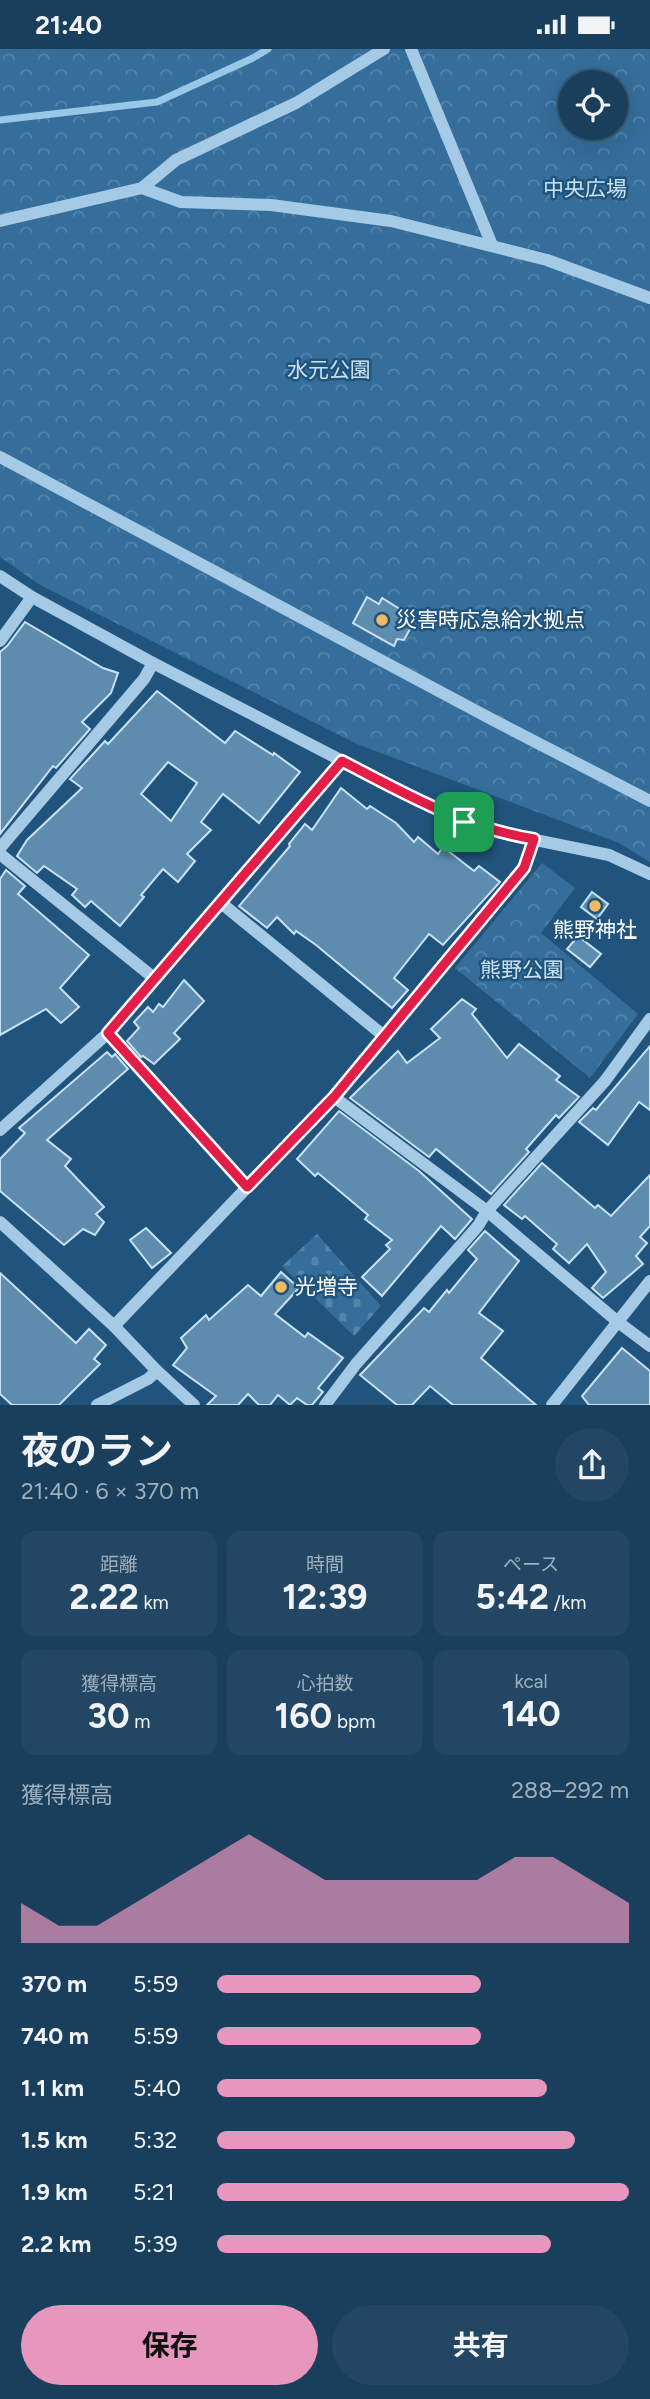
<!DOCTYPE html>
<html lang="ja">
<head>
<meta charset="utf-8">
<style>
	body { margin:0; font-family:Figtree,"Noto Sans JP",sans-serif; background:#224663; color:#f1f3f6; height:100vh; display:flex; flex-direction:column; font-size:26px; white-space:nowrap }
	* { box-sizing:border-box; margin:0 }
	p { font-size:23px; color:#9fafbc }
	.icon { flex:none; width:38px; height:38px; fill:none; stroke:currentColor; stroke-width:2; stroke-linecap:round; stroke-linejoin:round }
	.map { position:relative; height:1356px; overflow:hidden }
	.panel { display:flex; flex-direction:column; background:#193f5d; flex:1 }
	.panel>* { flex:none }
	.fabs { position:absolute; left:558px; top:21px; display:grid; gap:14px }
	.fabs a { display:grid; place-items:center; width:70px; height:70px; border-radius:50%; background:#193f5d; box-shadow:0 7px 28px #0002,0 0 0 2px #375872; font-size:35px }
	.pin { position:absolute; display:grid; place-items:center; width:60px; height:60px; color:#fff; margin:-30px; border-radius:14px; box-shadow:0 4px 10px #0006 }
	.round { display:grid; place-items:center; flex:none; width:74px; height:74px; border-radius:37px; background:#224663 }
	.headline { display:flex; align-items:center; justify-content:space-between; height:119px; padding:0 21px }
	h1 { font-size:38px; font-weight:700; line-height:52px }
	.stats { display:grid; grid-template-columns:repeat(3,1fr); gap:10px; height:119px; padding:7px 21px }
	.stats div { display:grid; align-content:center; border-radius:14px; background:#224663; text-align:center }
	.stats b { font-size:35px; font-weight:700 }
	.stats small { font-size:19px; font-weight:400 }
	.stats p { font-size:19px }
	.chart { height:196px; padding:14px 21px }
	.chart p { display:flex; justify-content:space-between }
	.chart svg { width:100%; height:126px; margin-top:7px; fill:#e797bd; opacity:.7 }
	.action { display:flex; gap:14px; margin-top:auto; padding:14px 21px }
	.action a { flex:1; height:80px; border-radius:42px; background:#e797bd; color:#111; font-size:28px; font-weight:700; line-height:80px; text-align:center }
	.action a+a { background:#224663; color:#f1f3f6 }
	ul { padding:0 21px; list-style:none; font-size:23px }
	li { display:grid; grid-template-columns:112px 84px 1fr; align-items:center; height:52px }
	li i { height:18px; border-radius:9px; background:#e797bd }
	.status { display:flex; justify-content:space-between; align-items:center; height:49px; padding:0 35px; background:#193f5d; direction:ltr }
	.status svg { height:19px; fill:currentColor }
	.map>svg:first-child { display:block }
	.forest { fill:url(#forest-crowns); fill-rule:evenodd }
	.cemetery { fill:url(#cemetery-stones) }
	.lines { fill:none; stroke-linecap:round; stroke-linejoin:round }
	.stream { stroke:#98c7e7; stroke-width:7 }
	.building { fill:#5e8caf; stroke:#c8e2f5; stroke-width:2; fill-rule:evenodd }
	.minor { stroke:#a5cae6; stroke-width:12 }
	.route-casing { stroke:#fff; stroke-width:14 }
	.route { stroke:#e11d48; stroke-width:9 }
	.poi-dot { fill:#f2b966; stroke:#21547c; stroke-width:2.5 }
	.labels { text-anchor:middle; stroke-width:5; stroke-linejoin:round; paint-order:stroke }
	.park-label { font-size:21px; fill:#c8e2f5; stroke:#21547c }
	.poi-label { font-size:21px; fill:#fff; stroke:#21547c; text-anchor:start }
</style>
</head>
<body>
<div class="status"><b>21:40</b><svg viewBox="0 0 49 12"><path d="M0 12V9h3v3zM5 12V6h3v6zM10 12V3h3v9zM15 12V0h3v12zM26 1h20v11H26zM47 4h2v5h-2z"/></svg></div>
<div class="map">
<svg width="650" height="1356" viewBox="0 0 650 1356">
	<defs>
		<pattern id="forest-crowns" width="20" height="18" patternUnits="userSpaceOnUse" patternTransform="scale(1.75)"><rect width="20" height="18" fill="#356e9a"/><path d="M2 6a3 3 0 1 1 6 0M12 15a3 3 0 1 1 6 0" fill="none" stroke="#5384a9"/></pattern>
		<pattern id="cemetery-stones" width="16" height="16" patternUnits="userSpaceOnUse" patternTransform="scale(1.75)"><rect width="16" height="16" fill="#356e9a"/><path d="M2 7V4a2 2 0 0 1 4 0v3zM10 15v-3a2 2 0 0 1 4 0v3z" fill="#5384a9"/></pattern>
	</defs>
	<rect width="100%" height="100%" fill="#21547c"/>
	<!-- forest -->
	<g class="forest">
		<path d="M0 0H650V813L619 794 357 695 40 536 0 508ZM570 33H616V79H570Z"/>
		<path d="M542 814 575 839 541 884 638 965 590 1029 455 919Z"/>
	</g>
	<!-- cemetery -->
	<path class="cemetery" d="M317 1185 381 1257 354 1287 282 1217Z"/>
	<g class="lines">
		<!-- stream -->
		<path class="stream" d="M0 71 157 53 253 9 268 0"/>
	</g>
	<!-- building -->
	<g class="building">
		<path d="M367 548 379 555 382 549 411 567 407 575 411 578 404 591 397 590 394 597 353 574Z"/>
		<path d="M25 573 103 619 118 624 111 644 82 673 90 680 56 719 53 717 0 785V603L7 597Z"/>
		<path d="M157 642 225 694 235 682 273 706 274 704 300 723 259 774 223 745 201 773 211 781 187 805 195 812 178 833 163 820 141 846 144 848 120 877 91 852 85 858 72 846 77 840 44 817 37 824 17 807 27 791 82 739 70 730 105 692 108 695ZM168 713 197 734 171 772 141 745Z"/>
		<path d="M341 739 367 760 370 757 396 774 414 793 418 788 438 805 443 798 474 822 479 817 500 833 443 896 429 885 394 929 408 941 392 959 316 896 296 882 294 885 277 868 267 879 239 857 290 797 289 795 305 775 312 781Z"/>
		<path d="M6 821 25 837 18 845 89 906 60 939 79 958 61 974 46 960 0 986V830Z"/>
		<path d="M592 843 608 855 597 870 581 858Z"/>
		<path d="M578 887 601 905 590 918 567 900Z"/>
		<path d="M184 931 204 952 174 984 180 990 154 1015 143 1007 141 1008 127 992 139 979 134 973 148 958 153 963 159 955 163 958Z"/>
		<path d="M462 950 476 960 472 965 507 1009 519 995 560 1027 556 1031 579 1048 559 1069 556 1066 526 1100 529 1103 491 1145 436 1100 429 1108 350 1049 398 1002 407 1014 440 989 431 980Z"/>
		<path d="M650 997V1061L639 1053 608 1096 579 1073 593 1059 596 1061Z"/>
		<path d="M107 1003 112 1008 115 1005 128 1020 47 1091 71 1110 65 1117 104 1158 96 1165 104 1173 95 1186 83 1180 64 1196 0 1142V1110L25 1084 19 1079Z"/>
		<path d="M339 1062 419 1122 472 1170 455 1190 441 1177 382 1247 362 1228 390 1200 386 1196 392 1191 365 1170 368 1166 318 1124 315 1127 297 1110Z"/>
		<path d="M542 1114 595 1159 598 1156 611 1167 650 1126V1177L640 1188 647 1194 636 1207 643 1215 603 1249 592 1239 606 1223 587 1195 569 1214 553 1200 557 1195 525 1167 522 1170 504 1156Z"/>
		<path d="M146 1179 171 1204 152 1219 130 1191Z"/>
		<path d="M485 1182 519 1212 479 1264 503 1282 481 1309 536 1356H453L430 1337 412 1356H397L360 1326 424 1259 429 1263 447 1241 449 1244 477 1210 468 1201Z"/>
		<path d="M281 1223 299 1239 275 1265 305 1288 308 1284 343 1309 318 1339 323 1343 312 1356H307L297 1349 290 1356 278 1346 270 1356H259L248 1345 238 1356H207L216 1347 173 1316 187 1299 181 1289 206 1266 209 1271 248 1236 261 1247Z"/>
		<path d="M0 1224 76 1294 89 1280 106 1296 94 1310 100 1315 59 1356H12L0 1345Z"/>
		<path d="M622 1299 650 1322V1356H589L582 1347Z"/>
	</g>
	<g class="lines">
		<!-- minor -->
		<g class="minor">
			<path d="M411 0 492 196"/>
			<path d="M142 139 181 153 271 156 391 172 547 211 650 249"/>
			<path d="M0 172 142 139 176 111 296 54 384 0"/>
			<path d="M0 408 495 672 650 752"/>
			<path d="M0 527 32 548 153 614 435 760 492 782 609 806 650 825"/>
			<path d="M0 592 32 548"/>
			<path d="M0 799 144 630 153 614"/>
			<path d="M0 805 154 929"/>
			<path d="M220 853 384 987"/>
			<path d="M108 984 247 1138"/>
			<path d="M334 1048 487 1162 618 1273 650 1297"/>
			<path d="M0 1081 108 984 342 712"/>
			<path d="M0 1173 114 1277 157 1322 194 1356"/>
			<path d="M114 1277 334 1048 524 819 534 790"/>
			<path d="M97 1356 148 1330 157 1322"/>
			<path d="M325 1356 356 1315 478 1177 487 1162 605 1032 650 970"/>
			<path d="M552 1356 650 1232"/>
		</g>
	</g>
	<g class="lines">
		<defs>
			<path id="route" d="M342 712C404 744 464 779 534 790L524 819 334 1048 247 1138 108 984Z"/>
		</defs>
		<!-- route casing -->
		<use href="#route" class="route-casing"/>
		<!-- route -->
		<use href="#route" class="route"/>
	</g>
	<!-- markers -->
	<g class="poi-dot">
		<circle cx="382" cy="571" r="7"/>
		<circle cx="595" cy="857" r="7"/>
		<circle cx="281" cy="1238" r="7"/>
	</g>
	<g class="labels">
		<!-- park labels -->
		<g class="park-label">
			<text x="585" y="147">中央広場</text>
			<text x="329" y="328">水元公園</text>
			<text x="522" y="928">熊野公園</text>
		</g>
		<!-- poi labels -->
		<g class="poi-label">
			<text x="396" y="578">災害時応急給水拠点</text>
			<text x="595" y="888" text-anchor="middle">熊野神社</text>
			<text x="295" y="1245">光増寺</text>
		</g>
	</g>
</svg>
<div class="fabs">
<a><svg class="icon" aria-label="locate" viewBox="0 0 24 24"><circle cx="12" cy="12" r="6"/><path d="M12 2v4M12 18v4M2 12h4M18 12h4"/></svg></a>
</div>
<div class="pin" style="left:464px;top:773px;background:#1e9e55"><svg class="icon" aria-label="arrive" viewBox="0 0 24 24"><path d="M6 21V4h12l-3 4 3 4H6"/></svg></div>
</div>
<section class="panel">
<div class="headline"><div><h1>夜のラン</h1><p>21:40 · 6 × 370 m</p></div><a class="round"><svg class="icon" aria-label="share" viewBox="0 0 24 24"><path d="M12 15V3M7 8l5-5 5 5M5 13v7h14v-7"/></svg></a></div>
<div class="stats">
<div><p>距離</p><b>2.22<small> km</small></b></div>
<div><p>時間</p><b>12:39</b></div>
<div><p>ペース</p><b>5:42<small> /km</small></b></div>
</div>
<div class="stats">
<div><p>獲得標高</p><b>30<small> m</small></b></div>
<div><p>心拍数</p><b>160<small> bpm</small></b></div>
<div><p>kcal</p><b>140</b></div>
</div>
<div class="chart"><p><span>獲得標高</span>288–292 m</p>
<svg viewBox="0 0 160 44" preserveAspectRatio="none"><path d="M0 44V30L10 38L20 38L30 30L40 22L50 14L60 6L70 14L80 22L90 22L100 22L110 22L120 22L130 14L140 14L150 22L160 30V44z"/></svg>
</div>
<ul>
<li><b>370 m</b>5:59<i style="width:64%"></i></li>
<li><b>740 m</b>5:59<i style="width:64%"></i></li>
<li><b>1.1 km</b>5:40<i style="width:80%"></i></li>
<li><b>1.5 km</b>5:32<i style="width:87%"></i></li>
<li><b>1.9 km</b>5:21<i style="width:100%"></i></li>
<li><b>2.2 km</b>5:39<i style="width:81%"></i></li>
</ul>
<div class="action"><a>保存</a><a>共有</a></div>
</section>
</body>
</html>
